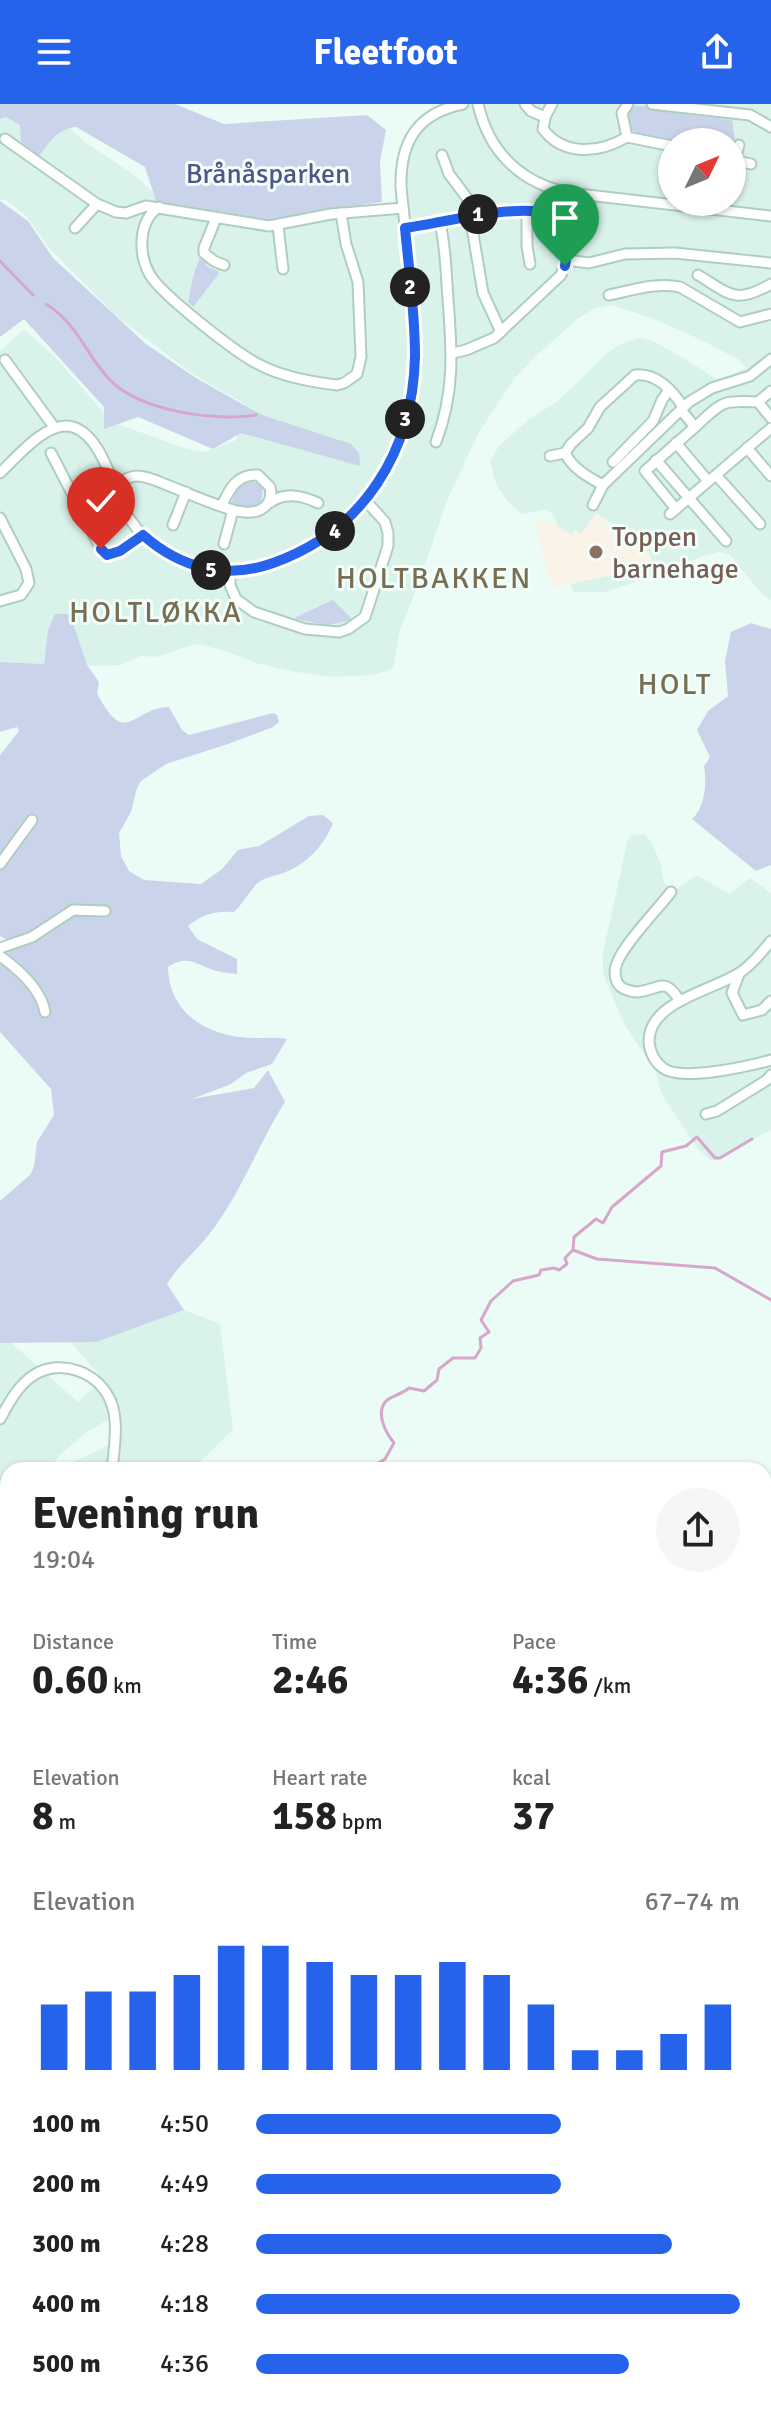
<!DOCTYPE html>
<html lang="en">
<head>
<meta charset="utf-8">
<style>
	body { margin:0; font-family:Signika,sans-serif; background:#f6f6f6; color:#222; height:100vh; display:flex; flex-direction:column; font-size:30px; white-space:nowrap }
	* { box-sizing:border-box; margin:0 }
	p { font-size:26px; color:#767676 }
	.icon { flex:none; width:44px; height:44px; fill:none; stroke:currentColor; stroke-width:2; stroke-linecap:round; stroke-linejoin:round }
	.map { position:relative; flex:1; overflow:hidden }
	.sheet { position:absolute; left:0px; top:1358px; width:772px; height:948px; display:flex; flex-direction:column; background:#fff; border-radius:24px 24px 0 0; box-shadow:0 2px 6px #0004 }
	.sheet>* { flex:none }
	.needle { width:52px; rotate:47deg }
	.controls { position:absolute; left:658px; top:24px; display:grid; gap:16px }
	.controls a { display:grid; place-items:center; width:88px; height:88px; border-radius:50%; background:#fff; box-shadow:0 2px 6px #0004; font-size:40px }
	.pin { position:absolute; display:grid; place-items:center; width:68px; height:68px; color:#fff; margin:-82px -34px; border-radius:50% 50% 50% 0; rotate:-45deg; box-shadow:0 0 8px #0007 }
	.pin .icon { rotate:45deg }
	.km { position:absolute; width:40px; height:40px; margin:-20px; border-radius:50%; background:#222; color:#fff; font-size:22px; line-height:40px; text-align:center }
	.round { display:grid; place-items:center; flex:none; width:84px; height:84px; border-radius:42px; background:#f6f6f6 }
	.head { display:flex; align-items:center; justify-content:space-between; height:136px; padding:0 32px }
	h1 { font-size:44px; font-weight:700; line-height:60px }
	.figures { display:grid; grid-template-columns:repeat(3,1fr); gap:12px; height:136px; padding:8px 32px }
	.figures div { display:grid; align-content:center }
	.figures b { font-size:40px; font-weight:700 }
	.figures small { font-size:22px; font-weight:400 }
	.figures p { font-size:22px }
	.chart { height:224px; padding:16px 32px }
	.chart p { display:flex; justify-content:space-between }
	.chart svg { width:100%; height:144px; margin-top:8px; stroke:#2563eb; stroke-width:6 }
	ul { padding:0 32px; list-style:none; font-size:26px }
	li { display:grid; grid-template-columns:128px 96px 1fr; align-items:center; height:60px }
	li i { height:20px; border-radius:10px; background:#2563eb }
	header { display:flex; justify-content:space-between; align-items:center; height:104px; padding:0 32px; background:#2563eb; color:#fff; font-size:36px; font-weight:700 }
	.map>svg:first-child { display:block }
	.residential { fill:#daf3ea; fill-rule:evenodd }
	.education { fill:#f9f4e7 }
	.green { fill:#c9d4ea }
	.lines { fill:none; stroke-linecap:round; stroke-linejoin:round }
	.stream { stroke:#d7a6cb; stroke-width:3 }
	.minor-casing { stroke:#b0cec0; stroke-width:13 }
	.minor { stroke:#fff; stroke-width:9 }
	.route-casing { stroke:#fff; stroke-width:16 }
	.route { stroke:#2563eb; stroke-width:10 }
	.education-dot { fill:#8d6e63; stroke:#f2fefa; stroke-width:3 }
	.labels { text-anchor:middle; stroke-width:6; stroke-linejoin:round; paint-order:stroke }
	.park-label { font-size:28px; fill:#4c5988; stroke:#f2fefa }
	.education-label { font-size:28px; fill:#785e54; stroke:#f2fefa; text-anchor:start }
	.neighbourhood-label { font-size:30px; letter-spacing:2px; fill:#776e54; stroke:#f2fefa }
</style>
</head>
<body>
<header><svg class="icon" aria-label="menu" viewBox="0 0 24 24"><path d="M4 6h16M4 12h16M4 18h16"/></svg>Fleetfoot<svg class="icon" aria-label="share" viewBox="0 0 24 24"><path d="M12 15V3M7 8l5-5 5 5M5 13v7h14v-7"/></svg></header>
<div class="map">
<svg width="771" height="2306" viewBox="0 0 771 2306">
	<rect width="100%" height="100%" fill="#ebfcf7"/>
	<!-- residential -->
	<g class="residential">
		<path d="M0 0H47L82 36 130 68 157 91 156 102 217 113 394 102 398 72 412 31 453 0H771V496L763 491 729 450 719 448 702 452 684 461 606 488H574L567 472 560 429 553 410 545 406 522 410 508 398 496 380 490 357 499 342 528 316 559 296 607 249 620 240 640 234 653 237 690 258 718 276 747 264 738 255 699 235 651 214 611 201 593 205 576 216 535 253 514 275 478 330 448 394 419 479 400 526 393 563 388 567 371 571 334 573 296 568 259 560 223 546 196 540 155 553 141 552 120 561 87 562 70 510 48 526 44 560 0 558V247L24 225 56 254 105 310 118 320 184 344 206 348 236 336 244 300 191 269 114 210 49 144 25 111 9 98 0 95ZM672 38H732V98H672Z"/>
		<path d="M644 730 652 739 660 758 664 778 672 788 697 771 729 790 750 774 771 789V1026L711 1057 698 1045 661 989 656 968 624 920 603 869V849L627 738 631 731Z"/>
		<path d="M166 1199 220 1220 233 1325 192 1366H64L66 1362 115 1338 113 1313 85 1329 60 1351 47 1366H8V1994L0 2006V1229L78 1298 103 1275 71 1239 129 1218Z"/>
		<path d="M8 2205V2298H83L81 2306H0V2207Z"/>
		<path d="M771 2294V2306H638L612 2298H764Z"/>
	</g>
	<!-- education -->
	<path class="education" d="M596 409 642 439 650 451 653 462 552 484 534 419 549 416 571 431 575 426 581 430Z"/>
	<!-- green -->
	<g class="green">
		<path d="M0 0H175L224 20 367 11 386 26 380 58 382 98 340 104 273 119 249 117 156 97 145 63 76 23C57 25 50 38 39 52L21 38 20 21 6 13 0 15Z"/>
		<path d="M637 2 685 6V10L732 16 735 37 732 46V38C703 38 649 43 627 22 626 14 627 4 637 2Z"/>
		<path d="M0 97 28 117 53 154 146 240 196 274 262 311 351 340 359 349 360 362 241 329 213 345 138 313 104 325V303L24 215 0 233Z"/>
		<path d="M200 153 207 157 206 162 218 167V171L193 203 188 198 193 173Z"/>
		<path d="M249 378 259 379 263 385 261 398C253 405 241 404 232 398 235 388 238 381 249 378Z"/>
		<path d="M333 496 353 516 327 521 296 515V513Z"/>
		<path d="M55 510H70L87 561 99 578 97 589C126 646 133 603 169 603L182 626 189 631 273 609 277 611 279 618 273 623 228 640 166 660 141 677 137 684 131 708 119 729 121 752 129 767 144 776 201 780 222 765 238 746 259 742 309 712 323 711 333 719C326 738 309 758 290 766 281 771 267 772 259 778 252 783 243 800 234 808 215 807 203 810 188 822L197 835 237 855V870C231 869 224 869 217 867 197 862 190 849 168 863 169 912 211 934 256 934 267 934 276 933 287 935L272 960 246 969 231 980 192 995 254 984 268 966 285 998C257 1042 240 1092 207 1133 194 1149 178 1162 167 1180L184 1206 96 1238 0 1239V1097L31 1070 34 1062 37 1038 54 1011 51 985 0 928V862L11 845 8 836 0 832V651L19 627 17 623 0 628V558L44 560 48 526Z"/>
		<path d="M751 519 771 525V761L756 767 692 715C705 703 707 680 704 662L710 653 697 626 708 607 728 592 725 557 731 528Z"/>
		<path d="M409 2298H470L475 2306H464L461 2302 454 2306H396Z"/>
	</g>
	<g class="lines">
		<!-- stream -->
		<g class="stream">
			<path d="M0 157 33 191"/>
			<path d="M46 200C79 221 84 248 109 275 139 307 215 318 256 311"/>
			<path d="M573 1146 597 1155 715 1164 771 1196"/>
			<path d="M378 1366 377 1360 385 1355 394 1339C386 1329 375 1309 386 1297 392 1292 402 1290 409 1284L424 1287 437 1276 439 1265 453 1254H475L481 1244 480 1234 489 1228 481 1216 491 1197 513 1177 539 1171 541 1166 554 1164 559 1166 567 1160 565 1154 573 1146 574 1133 596 1115 603 1119 612 1103 661 1062 662 1048 686 1042 697 1033 715 1054H720L752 1035"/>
		</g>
		<defs>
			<g id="minor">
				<path d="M478 0C489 49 522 80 570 89L771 112"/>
				<path d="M525 0 531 7 545 13"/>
				<path d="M552 0 545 13 543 25C564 53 600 49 627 33"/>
				<path d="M628 0 622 9 627 33 672 42"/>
				<path d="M652 0 750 11 771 23"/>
				<path d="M5 35 97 100 116 108 126 109 146 102 269 122 331 110 403 104"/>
				<path d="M442 51 449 70 470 98 476 111"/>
				<path d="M732 56 751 60"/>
				<path d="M735 57 739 41"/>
				<path d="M159 103C138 117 138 150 150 171 162 191 237 250 260 261 283 273 311 278 337 281L344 279 357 270 361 253 358 178 346 140 341 109"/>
				<path d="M527 108V142L530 160"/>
				<path d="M470 112 483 189 501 228"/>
				<path d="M216 114 204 144V149L214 157 224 161"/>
				<path d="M278 122 283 165"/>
				<path d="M75 124 97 100"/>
				<path d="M405 124 509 106 555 112 565 119 568 130 566 156 561 171 494 234 466 246 453 249"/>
				<path d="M566 156 589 159 625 150 675 149 771 159"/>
				<path d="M698 171C730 190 735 201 771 180"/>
				<path d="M609 191C633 186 656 178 680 183L740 218 771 210"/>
				<path d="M5 256 54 323"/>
				<path d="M758 298 771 314"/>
				<path d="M681 306 695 323C723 298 720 296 758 298L771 287"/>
				<path d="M436 338C455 288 452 247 448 195 446 170 446 144 440 119"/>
				<path d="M676 339 708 377"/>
				<path d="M747 344 771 372"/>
				<path d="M51 349 103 449 107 451 120 447 143 431"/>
				<path d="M550 352 565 349"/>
				<path d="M656 356 726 437"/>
				<path d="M613 358 653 317 662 296 669 286"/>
				<path d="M0 369C17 353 48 315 73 323 104 333 113 388 129 414 139 429 153 442 169 451 206 473 246 469 285 455 368 425 413 337 415 253 416 197 406 138 401 83 400 38 417 9 463 0"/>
				<path d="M716 371 760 420"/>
				<path d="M603 381C588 373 573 365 565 349L571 340 588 324 600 303 635 271C656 268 673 287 683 303"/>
				<path d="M113 382C121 378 128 372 137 372 147 372 157 377 167 381 188 389 224 406 244 408 261 410 274 400 270 383L258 371C237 370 230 384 222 401"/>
				<path d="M269 399C285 388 301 391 318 399"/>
				<path d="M593 401 603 381 689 298 712 284 750 272 771 255"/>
				<path d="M676 405 645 367 695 323"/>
				<path d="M670 410 771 324"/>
				<path d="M0 414 26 465 29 479 21 491 0 497"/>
				<path d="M173 421 186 388"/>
				<path d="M224 440 233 406"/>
				<path d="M230 467V481L236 495 254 508 305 525 339 528 348 525 365 513 388 442V429L385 418 366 397"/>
				<path d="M0 760 32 716"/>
				<path d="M671 788C657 806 624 840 617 859 614 866 614 877 621 883 625 886 633 888 638 888 661 885 664 872 680 897"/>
				<path d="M771 837C761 849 750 863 736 871 709 887 648 899 649 938 650 948 655 958 663 964 681 978 749 962 771 956"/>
				<path d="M0 844 32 833 73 806 105 807"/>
				<path d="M0 852C18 865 41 885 45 908"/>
				<path d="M739 870 732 889 743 911 762 906 771 897"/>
				<path d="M706 1010 717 1007 767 976 771 971"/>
				<path d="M0 1315C9 1299 18 1281 34 1271 61 1254 99 1268 111 1298 119 1318 114 1345 112 1366"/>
				<path d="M764 1498 771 1495"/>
				<path d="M0 1510 8 1499"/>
				<path d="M0 1574 8 1564"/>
				<path d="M0 1676 8 1669"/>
				<path d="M0 1697 8 1690"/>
				<path d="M0 1875 8 1863"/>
				<path d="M0 2151 8 2157"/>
				<path d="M0 2205 8 2202"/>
				<path d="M764 2294 771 2295"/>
				<path d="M81 2298 82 2306"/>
				<path d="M0 2299 8 2297"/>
			</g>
		</defs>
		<!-- minor casing -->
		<use href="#minor" class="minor-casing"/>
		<!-- minor -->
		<use href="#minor" class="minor"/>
	</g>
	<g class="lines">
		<defs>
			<path id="route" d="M101 445 107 451 120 447 143 431C180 464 226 476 273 459 364 427 413 347 415 252 415 209 409 166 405 124 436 121 544 90 564 119 572 129 567 150 565 162"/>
		</defs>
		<!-- route casing -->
		<use href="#route" class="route-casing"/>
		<!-- route -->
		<use href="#route" class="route"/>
	</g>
	<!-- markers -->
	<circle class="education-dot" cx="596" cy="448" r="8"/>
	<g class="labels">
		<!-- park labels -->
		<g class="park-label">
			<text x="268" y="79">Brånåsparken</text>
		</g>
		<!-- education labels -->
		<g class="education-label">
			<text x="612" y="442">Toppen<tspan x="612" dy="32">barnehage</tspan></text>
		</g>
		<!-- neighbourhood labels -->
		<g class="neighbourhood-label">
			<text x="434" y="484">HOLTBAKKEN</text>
			<text x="156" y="518">HOLTLØKKA</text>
			<text x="675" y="590">HOLT</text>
		</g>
	</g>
</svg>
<div class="controls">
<a><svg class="needle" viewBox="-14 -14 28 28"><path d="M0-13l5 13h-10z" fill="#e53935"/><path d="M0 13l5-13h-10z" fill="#767676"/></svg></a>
</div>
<div class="pin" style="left:565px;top:162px;background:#1e9e55"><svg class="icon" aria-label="arrive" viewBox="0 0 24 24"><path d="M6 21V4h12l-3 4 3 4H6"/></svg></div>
<div class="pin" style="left:101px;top:445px;background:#d93025"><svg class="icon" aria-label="check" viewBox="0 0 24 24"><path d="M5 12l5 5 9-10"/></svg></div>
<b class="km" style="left:478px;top:110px">1</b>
<b class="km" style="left:410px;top:183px">2</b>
<b class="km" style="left:405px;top:315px">3</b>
<b class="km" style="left:335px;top:427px">4</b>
<b class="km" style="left:211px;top:466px">5</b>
<section class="sheet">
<div class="head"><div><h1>Evening run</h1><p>19:04</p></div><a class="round"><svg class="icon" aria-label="share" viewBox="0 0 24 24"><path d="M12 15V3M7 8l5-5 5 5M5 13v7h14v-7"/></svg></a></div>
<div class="figures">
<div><p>Distance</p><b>0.60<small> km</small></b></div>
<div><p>Time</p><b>2:46</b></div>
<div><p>Pace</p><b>4:36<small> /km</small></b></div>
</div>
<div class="figures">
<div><p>Elevation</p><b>8<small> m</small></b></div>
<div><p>Heart rate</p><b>158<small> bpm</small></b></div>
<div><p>kcal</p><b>37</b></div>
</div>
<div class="chart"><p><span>Elevation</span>67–74 m</p>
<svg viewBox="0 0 160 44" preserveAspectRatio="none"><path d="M5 44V24M15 44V20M25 44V20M35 44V15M45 44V6M55 44V6M65 44V11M75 44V15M85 44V15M95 44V11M105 44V15M115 44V24M125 44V38M135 44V38M145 44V33M155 44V24"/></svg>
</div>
<ul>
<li><b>100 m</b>4:50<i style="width:63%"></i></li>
<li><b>200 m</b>4:49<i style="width:63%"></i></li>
<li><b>300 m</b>4:28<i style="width:86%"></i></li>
<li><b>400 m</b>4:18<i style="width:100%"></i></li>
<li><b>500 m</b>4:36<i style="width:77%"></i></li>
</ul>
</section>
</div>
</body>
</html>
